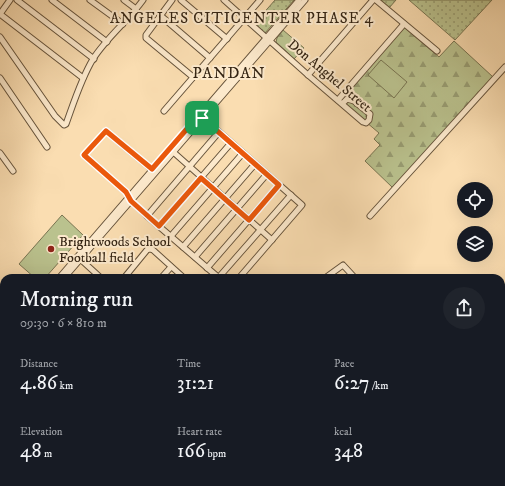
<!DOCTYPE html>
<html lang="en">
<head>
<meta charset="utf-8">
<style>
	body { margin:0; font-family:"IM FELL DW Pica",serif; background:#20242c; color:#f1f3f6; height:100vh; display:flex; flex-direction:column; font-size:15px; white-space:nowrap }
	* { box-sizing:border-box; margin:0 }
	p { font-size:13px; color:#9ea1a6 }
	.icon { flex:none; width:22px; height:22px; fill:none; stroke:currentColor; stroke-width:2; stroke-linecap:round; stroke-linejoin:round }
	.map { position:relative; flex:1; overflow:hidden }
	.side { position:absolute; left:0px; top:274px; width:505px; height:212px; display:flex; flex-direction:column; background:#171b24; border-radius:12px 12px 0 0; box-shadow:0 4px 16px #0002 }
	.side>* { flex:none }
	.fabs { position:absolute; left:457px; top:182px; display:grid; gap:8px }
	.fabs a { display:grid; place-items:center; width:36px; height:36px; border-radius:50%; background:#171b24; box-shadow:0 4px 16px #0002; font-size:20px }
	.pin { position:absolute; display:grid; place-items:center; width:34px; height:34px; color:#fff; margin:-17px; border-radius:8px; box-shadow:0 2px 6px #0006 }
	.round { display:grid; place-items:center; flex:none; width:42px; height:42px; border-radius:21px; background:#20242c }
	.summary { display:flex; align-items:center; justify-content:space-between; height:68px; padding:0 20px }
	h1 { font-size:22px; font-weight:600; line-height:30px }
	.stats { display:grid; grid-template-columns:repeat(3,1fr); gap:6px; height:68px; padding:4px 20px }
	.stats div { display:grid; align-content:center }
	.stats b { font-size:20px; font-weight:600 }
	.stats small { font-size:11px; font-weight:400 }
	.stats p { font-size:11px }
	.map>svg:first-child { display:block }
	.grass { fill:url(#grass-dots); stroke:#787451 }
	.forest { fill:url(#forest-firs); stroke:#787451 }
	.pitch { fill:#bac28e; stroke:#787451 }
	.water { fill:#9ebcaa; stroke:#74806e }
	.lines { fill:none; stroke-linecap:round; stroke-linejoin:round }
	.street-casing { stroke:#66533b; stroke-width:7 }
	.secondary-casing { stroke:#352514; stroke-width:9 }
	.street { stroke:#fce9cc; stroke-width:5 }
	.secondary { stroke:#fce9cc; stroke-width:7 }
	.route-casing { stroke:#fff; stroke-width:8 }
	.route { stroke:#ea580c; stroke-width:5 }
	.poi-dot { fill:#8f2418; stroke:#fce9cc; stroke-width:1.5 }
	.labels { text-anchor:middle; stroke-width:4; stroke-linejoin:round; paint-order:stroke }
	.street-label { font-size:14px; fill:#352514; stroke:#fce9cc }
	.poi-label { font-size:14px; fill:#352514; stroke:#fce9cc; text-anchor:start }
	.neighbourhood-label { font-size:15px; letter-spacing:1px; fill:#352514; stroke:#fce9cc }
	.quarter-label { font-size:16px; letter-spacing:1px; fill:#352514; stroke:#fce9cc }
</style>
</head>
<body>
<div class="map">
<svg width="505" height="486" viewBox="0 0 505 486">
	<defs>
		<pattern id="grass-dots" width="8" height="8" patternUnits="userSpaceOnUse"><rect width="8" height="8" fill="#bac28e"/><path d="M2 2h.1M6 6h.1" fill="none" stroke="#989d73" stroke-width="1.8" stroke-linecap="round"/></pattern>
		<pattern id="forest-firs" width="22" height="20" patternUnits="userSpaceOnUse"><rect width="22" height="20" fill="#bac28e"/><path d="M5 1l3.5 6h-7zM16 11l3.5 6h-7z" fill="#989d73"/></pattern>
	</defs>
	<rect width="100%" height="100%" fill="#faddb1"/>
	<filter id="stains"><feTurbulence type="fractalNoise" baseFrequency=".005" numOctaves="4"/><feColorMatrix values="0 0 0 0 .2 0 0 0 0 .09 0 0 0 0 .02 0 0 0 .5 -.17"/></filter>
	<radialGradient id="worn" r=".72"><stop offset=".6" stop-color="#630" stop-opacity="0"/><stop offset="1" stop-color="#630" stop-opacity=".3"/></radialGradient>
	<!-- grass -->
	<g class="grass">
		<path d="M275 0H294L265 33 254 24Z"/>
		<path d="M379 0H396L389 8Z"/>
		<path d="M409 0H492L455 40Z"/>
	</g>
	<!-- forest -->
	<g class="forest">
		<path d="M404 27 439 57 454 41 493 77 393 188 365 161 380 145 374 139 379 133 340 100Z"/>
		<path d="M283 30 304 48 294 59 276 42 277 38Z"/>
	</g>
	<!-- pitch -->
	<g class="pitch">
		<path d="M381 60 407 82 394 98 368 75Z"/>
		<path d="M62 215 83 235 45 278H35L19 264Z"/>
	</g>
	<!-- water -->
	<g class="water">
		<path d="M505 305V350L501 353V308Z"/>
		<path d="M370 482H408L405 486H367Z"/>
	</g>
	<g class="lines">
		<defs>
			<g id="street">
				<path d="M17 0 94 59"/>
				<path d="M52 0 107 42"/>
				<path d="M90 0 123 24"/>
				<path d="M124 0 136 9"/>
				<path d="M172 0 146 35V38L193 77"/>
				<path d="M181 0 227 39"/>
				<path d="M224 0 308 75 363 122 366 123 369 120 370 114 354 101 347 99 342 104"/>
				<path d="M376 0 437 51"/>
				<path d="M0 14 83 78"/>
				<path d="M0 14 10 0"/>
				<path d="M161 16 210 58"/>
				<path d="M0 37 55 116 64 125 66 124C74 102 81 79 93 59 107 37 128 21 143 0"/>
				<path d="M308 75 373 0"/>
				<path d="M0 78 47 147"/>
				<path d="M338 100 404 24"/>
				<path d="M164 111 260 0"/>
				<path d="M201 116 302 205 239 278"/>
				<path d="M171 150 272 240"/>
				<path d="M0 153 13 171"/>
				<path d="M154 171 106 131 84 155 126 192 131 201 147 216 219 278"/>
				<path d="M147 216 219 132"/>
				<path d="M370 216 505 67"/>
				<path d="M159 226 231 143"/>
				<path d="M171 236 243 153"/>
				<path d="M183 247 255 164"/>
				<path d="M78 257 101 278"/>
				<path d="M195 257 267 174"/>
				<path d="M207 268 279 185"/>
				<path d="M219 277 291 195"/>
				<path d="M59 278 299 0"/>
				<path d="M64 278 305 0"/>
				<path d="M124 278 147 250 150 249 153 250 184 278"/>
				<path d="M161 278 171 267"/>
				<path d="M325 278 343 265 355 278"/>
				<path d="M0 303 4 306"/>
				<path d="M0 346 4 341"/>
				<path d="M0 352 4 347"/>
				<path d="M0 428 4 432"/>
				<path d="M501 428 505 431"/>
				<path d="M0 476 4 480"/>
				<path d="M6 482 10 486"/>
				<path d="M76 482 82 484 137 483 142 482"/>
				<path d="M181 482 182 483"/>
			</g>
			<g id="secondary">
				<path d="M501 368 505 364"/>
				<path d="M419 486 422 482"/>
			</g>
		</defs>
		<!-- street casing -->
		<use href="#street" class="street-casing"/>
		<!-- secondary casing -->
		<use href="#secondary" class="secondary-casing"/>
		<!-- street -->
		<use href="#street" class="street"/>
		<!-- secondary -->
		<use href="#secondary" class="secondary"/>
	</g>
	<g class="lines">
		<defs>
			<path id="route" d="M199 115 279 185 249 220 201 178 159 226 131 201 126 192 84 155 106 131 152 169Z"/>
		</defs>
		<!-- route casing -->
		<use href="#route" class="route-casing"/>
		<!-- route -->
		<use href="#route" class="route"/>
	</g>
	<!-- markers -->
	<circle class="poi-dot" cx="51" cy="249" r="4"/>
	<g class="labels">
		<!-- street labels -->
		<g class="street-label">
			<text transform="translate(330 75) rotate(40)" y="5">Don Anghel Street</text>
		</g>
		<!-- poi labels -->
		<g class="poi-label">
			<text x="59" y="246">Brightwoods School<tspan x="59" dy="16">Football field</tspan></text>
		</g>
		<!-- neighbourhood labels -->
		<g class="neighbourhood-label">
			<text x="242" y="23">ANGELES CITICENTER PHASE 4</text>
		</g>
		<!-- quarter labels -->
		<g class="quarter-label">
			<text x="229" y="78">PANDAN</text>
		</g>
	</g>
	<rect width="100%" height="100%" filter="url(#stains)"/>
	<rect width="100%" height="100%" fill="url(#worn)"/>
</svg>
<div class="fabs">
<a><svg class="icon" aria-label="locate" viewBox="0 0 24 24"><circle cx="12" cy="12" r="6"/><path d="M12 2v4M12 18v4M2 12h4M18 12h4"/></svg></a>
<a><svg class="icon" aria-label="layers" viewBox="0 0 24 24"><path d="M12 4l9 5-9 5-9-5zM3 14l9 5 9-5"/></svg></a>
</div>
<div class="pin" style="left:202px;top:118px;background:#1e9e55"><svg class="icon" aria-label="arrive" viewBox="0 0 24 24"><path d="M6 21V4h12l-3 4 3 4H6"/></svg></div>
<section class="side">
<div class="summary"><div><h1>Morning run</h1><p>09:30 · 6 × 810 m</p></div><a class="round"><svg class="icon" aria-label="share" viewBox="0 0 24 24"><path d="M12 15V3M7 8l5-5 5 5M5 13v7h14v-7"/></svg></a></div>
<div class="stats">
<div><p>Distance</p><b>4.86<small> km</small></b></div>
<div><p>Time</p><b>31:21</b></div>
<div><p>Pace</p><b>6:27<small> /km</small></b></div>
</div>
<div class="stats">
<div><p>Elevation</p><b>48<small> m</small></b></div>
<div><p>Heart rate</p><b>166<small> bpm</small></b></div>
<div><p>kcal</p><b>348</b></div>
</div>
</section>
</div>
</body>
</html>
